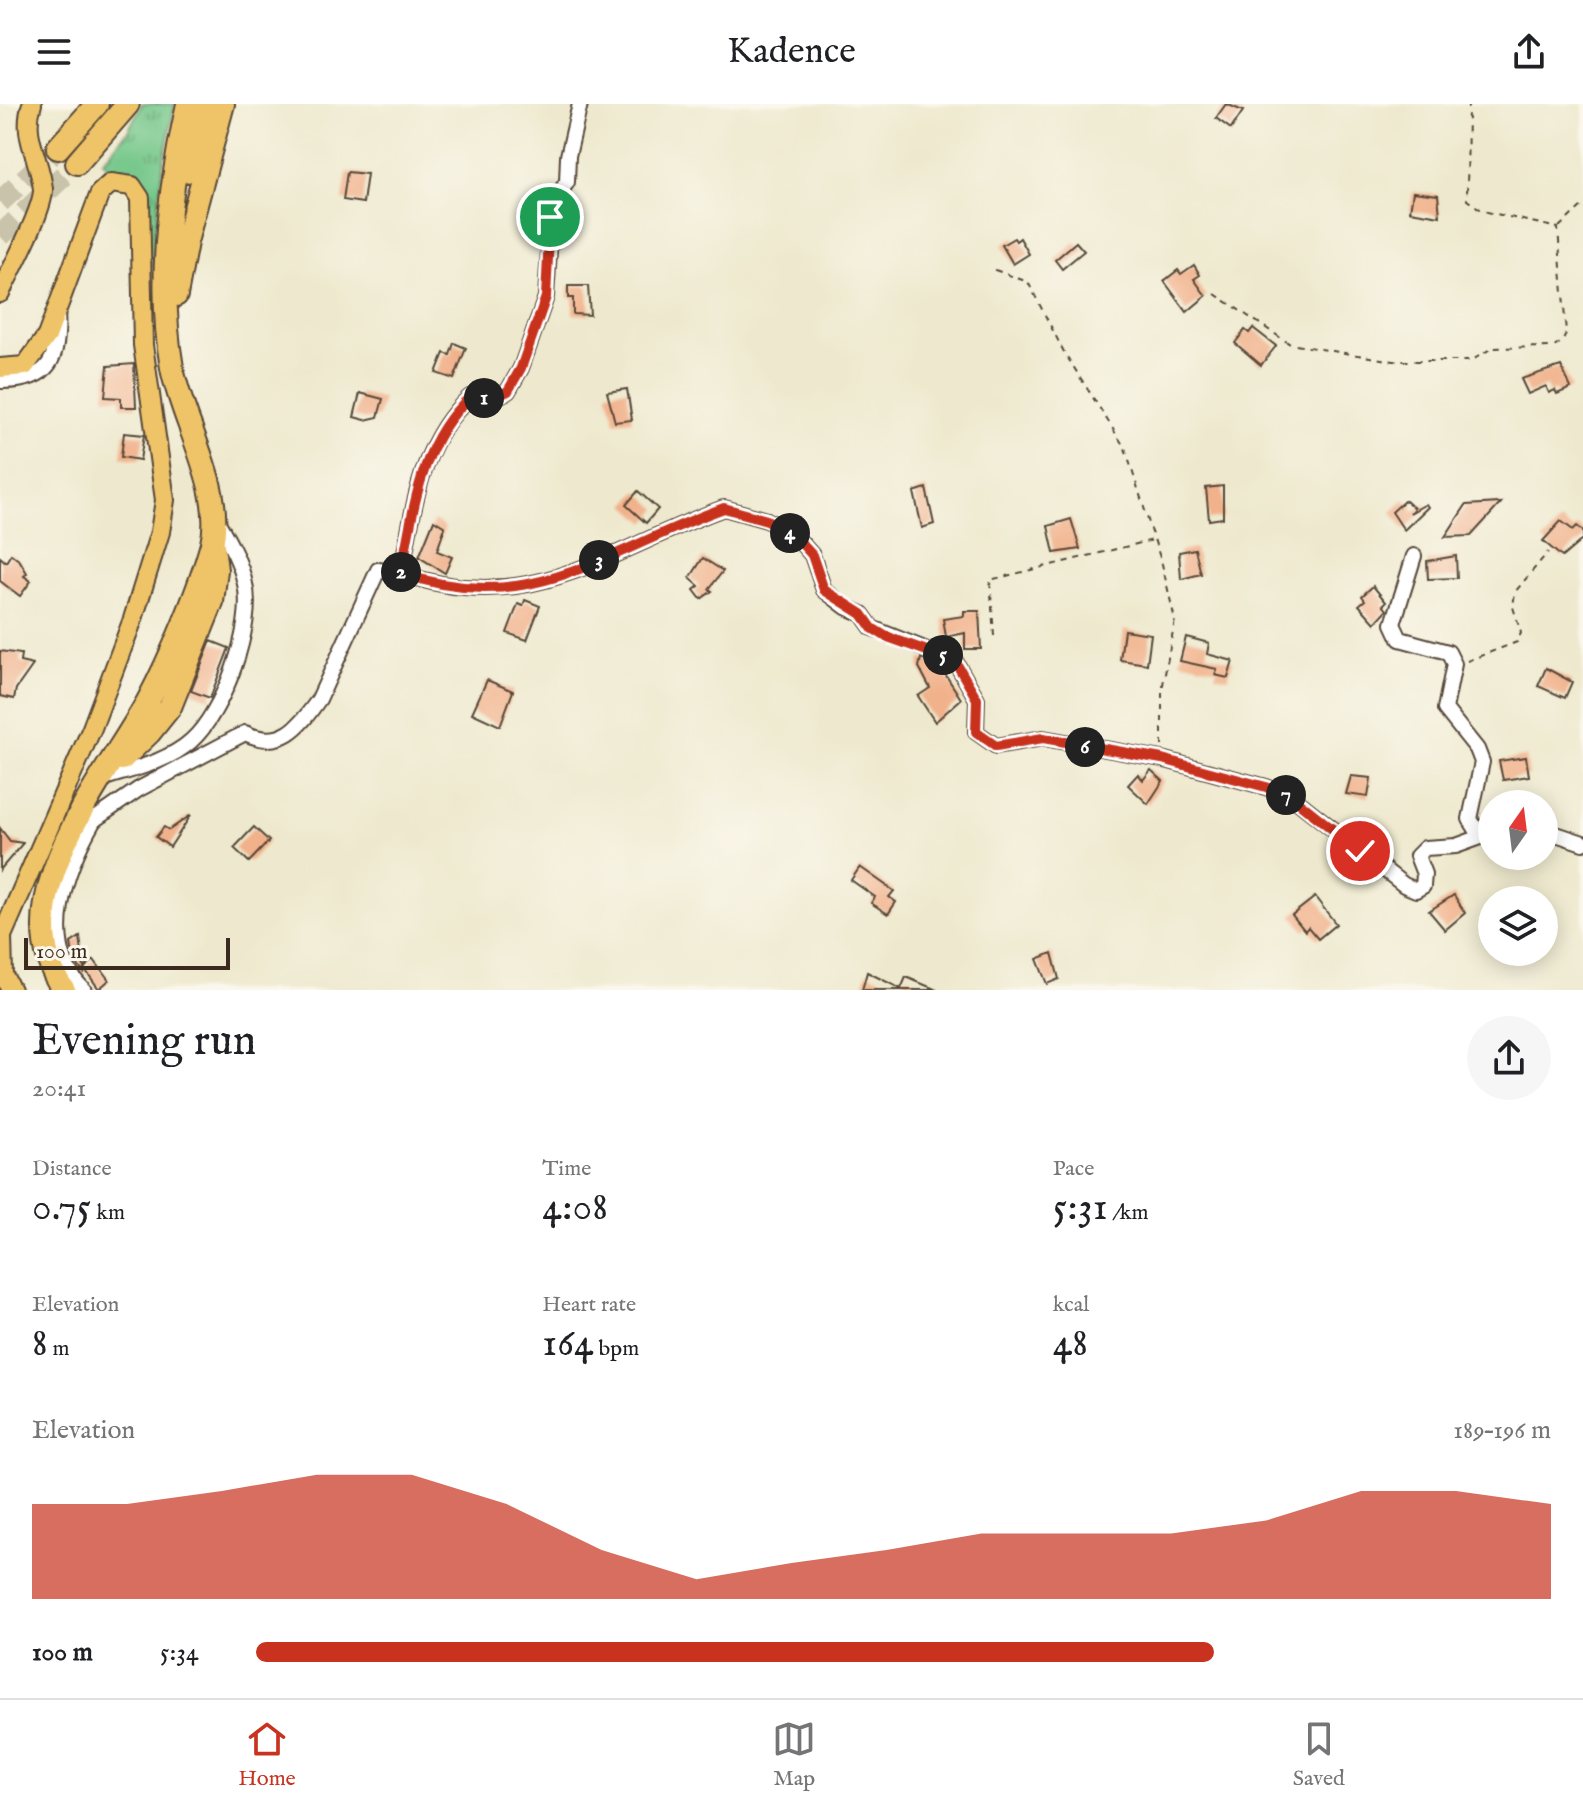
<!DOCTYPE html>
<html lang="en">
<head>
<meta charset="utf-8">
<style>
	body { margin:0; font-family:"IM FELL English",serif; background:#f6f6f6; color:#202124; height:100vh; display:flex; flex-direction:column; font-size:30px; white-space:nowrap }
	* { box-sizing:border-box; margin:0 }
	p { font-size:26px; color:#757577 }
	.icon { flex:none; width:44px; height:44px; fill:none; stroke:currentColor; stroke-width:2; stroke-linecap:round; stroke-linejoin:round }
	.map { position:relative; height:886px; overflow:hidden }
	.panel { display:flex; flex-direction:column; background:#fff; flex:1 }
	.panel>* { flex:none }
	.needle { width:52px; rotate:14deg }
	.fabs { position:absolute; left:1478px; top:686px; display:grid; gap:16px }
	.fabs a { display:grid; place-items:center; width:80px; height:80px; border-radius:50%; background:#fff; box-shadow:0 4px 20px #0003; font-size:40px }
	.scale { position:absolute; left:24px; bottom:20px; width:206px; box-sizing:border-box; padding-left:8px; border:4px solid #3b2a1e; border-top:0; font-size:22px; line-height:28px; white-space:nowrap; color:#3b2a1e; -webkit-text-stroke:6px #fbf7ec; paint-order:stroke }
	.pin { position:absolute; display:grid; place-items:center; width:68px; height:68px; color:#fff; margin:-34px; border:4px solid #fff; border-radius:50%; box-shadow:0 2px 8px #0007 }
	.km { position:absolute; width:40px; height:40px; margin:-20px; border-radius:50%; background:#222; color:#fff; font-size:22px; line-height:40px; text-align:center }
	.round { display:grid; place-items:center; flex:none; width:84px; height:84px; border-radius:42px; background:#f6f6f6 }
	.summary { display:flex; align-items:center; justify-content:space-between; height:136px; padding:0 32px }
	h1 { font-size:44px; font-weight:600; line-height:60px }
	.metrics { display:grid; grid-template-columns:repeat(3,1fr); gap:12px; height:136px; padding:8px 32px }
	.metrics div { display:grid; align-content:center }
	.metrics b { font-size:40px; font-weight:600 }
	.metrics small { font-size:22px; font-weight:400 }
	.metrics p { font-size:22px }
	.chart { height:224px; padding:16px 32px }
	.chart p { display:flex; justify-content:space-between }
	.chart svg { width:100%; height:144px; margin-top:8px; fill:#c8321e; opacity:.7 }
	ul { padding:0 32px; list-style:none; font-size:26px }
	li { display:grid; grid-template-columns:128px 96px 1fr; align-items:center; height:60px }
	li i { height:20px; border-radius:10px; background:#c8321e }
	header { display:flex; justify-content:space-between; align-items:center; height:104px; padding:0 32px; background:#fff; font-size:36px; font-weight:600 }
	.tab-bar { display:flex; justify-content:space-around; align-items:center; height:112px; border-top:2px solid #e0e0e0; background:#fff; font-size:22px; color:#757577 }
	.tab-bar a { display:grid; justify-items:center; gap:4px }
	.tab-bar .current { color:#c8321e }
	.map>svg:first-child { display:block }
	.grass { fill:url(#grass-tufts); stroke:#587854; stroke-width:2 }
	.building { fill:#f1b18a }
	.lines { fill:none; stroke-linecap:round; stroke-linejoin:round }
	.highway-tunnel { stroke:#cac3ab; stroke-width:22; stroke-dasharray:22 11; stroke-linecap:butt }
	.minor-casing { stroke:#564738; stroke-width:18 }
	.major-casing { stroke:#564738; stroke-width:22 }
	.highway-casing { stroke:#564738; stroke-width:26 }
	.path { stroke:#564738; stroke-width:2; stroke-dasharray:6 6; stroke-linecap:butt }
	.minor { stroke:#fff; stroke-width:14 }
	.major { stroke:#efc469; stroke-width:18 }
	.highway { stroke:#efc469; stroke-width:22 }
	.route-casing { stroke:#fff; stroke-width:16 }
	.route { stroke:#c8321e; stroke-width:10 }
</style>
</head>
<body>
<header><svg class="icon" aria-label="menu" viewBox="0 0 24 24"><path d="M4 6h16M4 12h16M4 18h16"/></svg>Kadence<svg class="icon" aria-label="share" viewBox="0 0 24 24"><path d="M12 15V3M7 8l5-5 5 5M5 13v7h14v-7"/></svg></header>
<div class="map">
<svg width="1583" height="886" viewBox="0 0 1583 886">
	<defs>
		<pattern id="grass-tufts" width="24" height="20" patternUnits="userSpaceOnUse" patternTransform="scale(2)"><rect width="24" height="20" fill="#74c78a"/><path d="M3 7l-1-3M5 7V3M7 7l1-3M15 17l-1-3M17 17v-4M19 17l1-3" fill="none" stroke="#60a270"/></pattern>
	</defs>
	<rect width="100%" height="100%" fill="#fbf7ec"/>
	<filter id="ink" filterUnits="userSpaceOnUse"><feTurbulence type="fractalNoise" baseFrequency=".0125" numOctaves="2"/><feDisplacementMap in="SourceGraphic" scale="16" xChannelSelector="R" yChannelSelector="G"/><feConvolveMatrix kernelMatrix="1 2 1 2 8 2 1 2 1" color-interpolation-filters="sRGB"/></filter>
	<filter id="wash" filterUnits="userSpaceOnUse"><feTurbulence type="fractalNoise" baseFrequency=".006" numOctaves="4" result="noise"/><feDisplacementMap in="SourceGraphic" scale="32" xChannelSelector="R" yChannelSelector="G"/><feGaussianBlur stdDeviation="1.8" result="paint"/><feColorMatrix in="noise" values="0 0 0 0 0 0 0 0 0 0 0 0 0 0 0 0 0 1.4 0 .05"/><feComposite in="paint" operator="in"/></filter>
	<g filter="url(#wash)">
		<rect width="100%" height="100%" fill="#eee9ce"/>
		<!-- grass -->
		<path class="grass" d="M142 0H175L163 61 148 189 144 83C133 68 116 65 100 76L99 73 108 62 103 57 128 27Z"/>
		<g id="blocks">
			<!-- building -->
			<g class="building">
				<path d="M1226 0 1243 7 1231 25 1216 14Z"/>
				<path d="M347 68 367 70 363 99 343 96Z"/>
				<path d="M1413 88 1438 91 1440 112 1410 107Z"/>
				<path d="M1014 134 1016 137 1020 134 1029 150 1013 160 1002 141Z"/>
				<path d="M1076 138 1084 147 1062 165 1055 156Z"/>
				<path d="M1194 161 1200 171 1194 175 1206 192 1187 208 1164 177 1178 166 1181 170Z"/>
				<path d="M568 182H588L590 211 573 210V194H568Z"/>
				<path d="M1253 224 1276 242 1261 261 1235 239 1245 226 1249 229Z"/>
				<path d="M454 239 466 244 454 275 436 269 444 249 450 251Z"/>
				<path d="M134 260 136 303H121V294L105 293 108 262Z"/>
				<path d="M1561 262 1571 284 1557 290 1555 286 1549 289 1546 282 1528 290 1521 275Z"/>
				<path d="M627 285 632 316 615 318 607 288Z"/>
				<path d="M360 289 383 295 378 313 365 316 354 313Z"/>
				<path d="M124 329 144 331 140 356 121 353Z"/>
				<path d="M1223 382V414L1209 416 1206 384Z"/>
				<path d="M926 384 934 420 922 424 914 388Z"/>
				<path d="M638 387 658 405 646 419 626 401Z"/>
				<path d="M1405 396 1414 404 1410 409 1426 400 1428 403 1404 426 1392 408Z"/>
				<path d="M1501 399 1471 432 1445 433 1466 401Z"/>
				<path d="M1071 415 1080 445 1054 449 1048 422Z"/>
				<path d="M434 416 445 423 437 447 452 453 445 469 419 453Z"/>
				<path d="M1561 417 1573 426 1577 422 1583 427V435L1562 453 1543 437Z"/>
				<path d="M1195 445 1201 470 1181 475 1179 448Z"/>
				<path d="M11 450 20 457 27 469 24 472 31 477 20 492 0 477V453L6 458Z"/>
				<path d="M1456 452 1457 474 1428 475 1427 457Z"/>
				<path d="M703 454 723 467 709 485 712 487 701 495 694 486 699 482 690 474Z"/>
				<path d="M1373 482 1386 498 1383 501 1387 506 1375 519 1359 501 1365 496 1362 492Z"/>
				<path d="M525 496 540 502 527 536 507 529 518 500 523 502Z"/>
				<path d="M964 507H979L981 545H965V529L946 533 943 515 964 512Z"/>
				<path d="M1124 526 1151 530 1147 560 1120 556Z"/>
				<path d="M1186 533 1209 539 1207 550 1233 557 1228 574 1215 571 1217 565 1180 557Z"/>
				<path d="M211 537 229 544 210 594 191 587Z"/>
				<path d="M0 547 21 550 20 558 33 561 16 585 14 595 0 592Z"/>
				<path d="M921 554 940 562 961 595 935 618 918 592 930 584 919 563Z"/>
				<path d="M1546 564 1572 578 1565 594 1538 582Z"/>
				<path d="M487 576 513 587 500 622 472 609Z"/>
				<path d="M1526 653 1529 672 1503 676 1499 657Z"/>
				<path d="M1151 666 1163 677 1148 700 1128 681 1138 670 1143 676Z"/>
				<path d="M1351 672 1371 674 1368 693 1346 690Z"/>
				<path d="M191 711 170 743 156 733 164 723 169 726Z"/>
				<path d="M254 723 269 737 249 758 234 744Z"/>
				<path d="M0 724 10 737 23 739 0 766Z"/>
				<path d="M860 763 894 787 889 793 896 798 888 810 871 799 875 793 851 776Z"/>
				<path d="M1454 791 1465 809 1445 826 1429 807Z"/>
				<path d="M1315 793 1336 820 1318 835 1308 823 1305 827 1292 811Z"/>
				<path d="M80 833 84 864 94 856 109 876 99 885 84 864V869L79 863 72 845 71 839Z"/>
				<path d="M1052 849 1059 875 1047 880 1037 855Z"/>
				<path d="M867 868 901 885 906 873 937 886H862Z"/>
			</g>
		</g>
	</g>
	<g filter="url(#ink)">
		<use href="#blocks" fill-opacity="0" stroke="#564738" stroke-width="2"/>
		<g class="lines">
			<!-- highway-tunnel -->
			<g class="highway-tunnel">
				<path d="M0 98 58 44"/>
				<path d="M0 132 77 59"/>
			</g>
			<defs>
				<g id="minor">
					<path d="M0 277C50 278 60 255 57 208"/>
					<path d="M1414 452 1393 520 1400 535 1448 548 1454 560 1445 605 1477 645 1482 658 1470 715 1481 733"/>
					<path d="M401 469C530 515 607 446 724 404L767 416 795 432 812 451 824 486 846 503 862 510 872 524 955 557 977 595 976 628 996 642 1043 634 1162 655 1266 683 1292 693 1404 781 1416 786 1423 782 1424 770 1417 752 1425 744 1456 742 1492 729"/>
					<path d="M101 675C130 666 168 658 191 637 223 609 255 522 245 480 240 455 227 435 215 413"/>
					<path d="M85 716H94L139 685 245 629C281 646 299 624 319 595L378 466 401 469C414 406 419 339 470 293L494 294 508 287 521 264 546 193 552 100 567 78 568 52 580 0"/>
					<path d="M1544 726 1583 739"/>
					<path d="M84 886C37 841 66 764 94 716"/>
				</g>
				<g id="major">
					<path d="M0 189C10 168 44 105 43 85 40 54 21 32 32 0"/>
					<path d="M0 264 25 262 47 232 100 89 111 79 132 82 140 94 143 241 165 396 160 428 133 515 92 624 2 832 3 871 11 886"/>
				</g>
				<g id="highway">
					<path d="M58 44 97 0"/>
					<path d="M77 59 128 0"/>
					<path d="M187 67 206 0"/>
					<path d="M176 191 186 138 223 0"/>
					<path d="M122 655 150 628 170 603 212 498 216 466 213 441"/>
					<path d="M64 886C0 797 105 675 148 597 171 554 199 487 212 440 225 386 182 317 172 264 157 178 169 85 188 0"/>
				</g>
			</defs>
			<!-- minor casing -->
			<use href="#minor" class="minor-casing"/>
			<!-- major casing -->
			<use href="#major" class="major-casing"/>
			<!-- highway casing -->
			<use href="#highway" class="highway-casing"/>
			<!-- path -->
			<g class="path">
				<path d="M1559 123 1583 101"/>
				<path d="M995 166 1028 178 1064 248 1125 344 1162 460 1175 516 1162 586V642"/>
				<path d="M1215 190 1290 240 1394 257H1471L1492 244 1554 243 1563 237 1566 229 1558 124 1483 107 1467 96 1468 0"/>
				<path d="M994 532 990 476 1153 436"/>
				<path d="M1467 557 1517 538 1521 529 1513 503 1515 488 1548 448"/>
			</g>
			<!-- minor -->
			<use href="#minor" class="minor"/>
			<!-- major -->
			<use href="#major" class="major"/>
			<!-- highway -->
			<use href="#highway" class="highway"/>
		</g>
	</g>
	<g class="lines" filter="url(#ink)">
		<defs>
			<path id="route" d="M550 113 546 193 521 264 508 287 494 294 470 293C419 340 414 406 401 469 530 515 607 446 724 404L767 416 795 432 812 451 824 486 862 510 872 524 885 532 955 557 977 595 976 628 996 642 1043 634 1162 655 1266 683 1292 693 1360 747"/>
		</defs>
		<!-- route casing -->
		<use href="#route" class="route-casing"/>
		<!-- route -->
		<use href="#route" class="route"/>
	</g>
</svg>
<div class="fabs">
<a><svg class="needle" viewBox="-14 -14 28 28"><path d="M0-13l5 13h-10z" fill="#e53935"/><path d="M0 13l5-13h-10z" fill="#757577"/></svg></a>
<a><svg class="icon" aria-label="layers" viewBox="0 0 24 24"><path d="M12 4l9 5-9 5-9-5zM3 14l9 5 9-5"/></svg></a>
</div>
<div class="scale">100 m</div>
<div class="pin" style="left:550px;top:113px;background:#1e9e55"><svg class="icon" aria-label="arrive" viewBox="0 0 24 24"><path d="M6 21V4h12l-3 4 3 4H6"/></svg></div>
<div class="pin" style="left:1360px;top:747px;background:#d93025"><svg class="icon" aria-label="check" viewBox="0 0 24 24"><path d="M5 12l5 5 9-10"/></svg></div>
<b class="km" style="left:484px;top:294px">1</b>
<b class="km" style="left:401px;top:468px">2</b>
<b class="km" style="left:599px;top:456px">3</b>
<b class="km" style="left:790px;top:429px">4</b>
<b class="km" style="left:943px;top:551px">5</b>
<b class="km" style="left:1085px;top:643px">6</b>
<b class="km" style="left:1286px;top:691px">7</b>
</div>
<section class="panel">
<div class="summary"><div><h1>Evening run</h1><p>20:41</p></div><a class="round"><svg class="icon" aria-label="share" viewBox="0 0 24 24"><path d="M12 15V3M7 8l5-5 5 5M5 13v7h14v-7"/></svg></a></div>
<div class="metrics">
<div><p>Distance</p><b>0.75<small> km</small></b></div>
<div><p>Time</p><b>4:08</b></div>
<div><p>Pace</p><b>5:31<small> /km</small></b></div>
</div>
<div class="metrics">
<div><p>Elevation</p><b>8<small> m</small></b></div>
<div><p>Heart rate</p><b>164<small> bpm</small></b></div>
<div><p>kcal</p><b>48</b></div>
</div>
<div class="chart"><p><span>Elevation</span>189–196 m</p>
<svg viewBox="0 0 160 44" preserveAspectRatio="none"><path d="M0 44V15L10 15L20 11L30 6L40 6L50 15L60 29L70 38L80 33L90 29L100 24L110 24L120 24L130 20L140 11L150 11L160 15V44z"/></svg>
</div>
<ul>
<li><b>100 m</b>5:34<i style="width:74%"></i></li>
</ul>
</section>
<nav class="tab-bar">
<a class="current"><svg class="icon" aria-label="home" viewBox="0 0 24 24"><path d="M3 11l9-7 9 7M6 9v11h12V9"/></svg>Home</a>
<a><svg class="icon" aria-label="map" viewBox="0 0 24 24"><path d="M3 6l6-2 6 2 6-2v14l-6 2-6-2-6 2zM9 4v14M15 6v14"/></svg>Map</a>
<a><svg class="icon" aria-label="saved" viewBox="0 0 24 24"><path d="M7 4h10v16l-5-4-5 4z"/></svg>Saved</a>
</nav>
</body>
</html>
